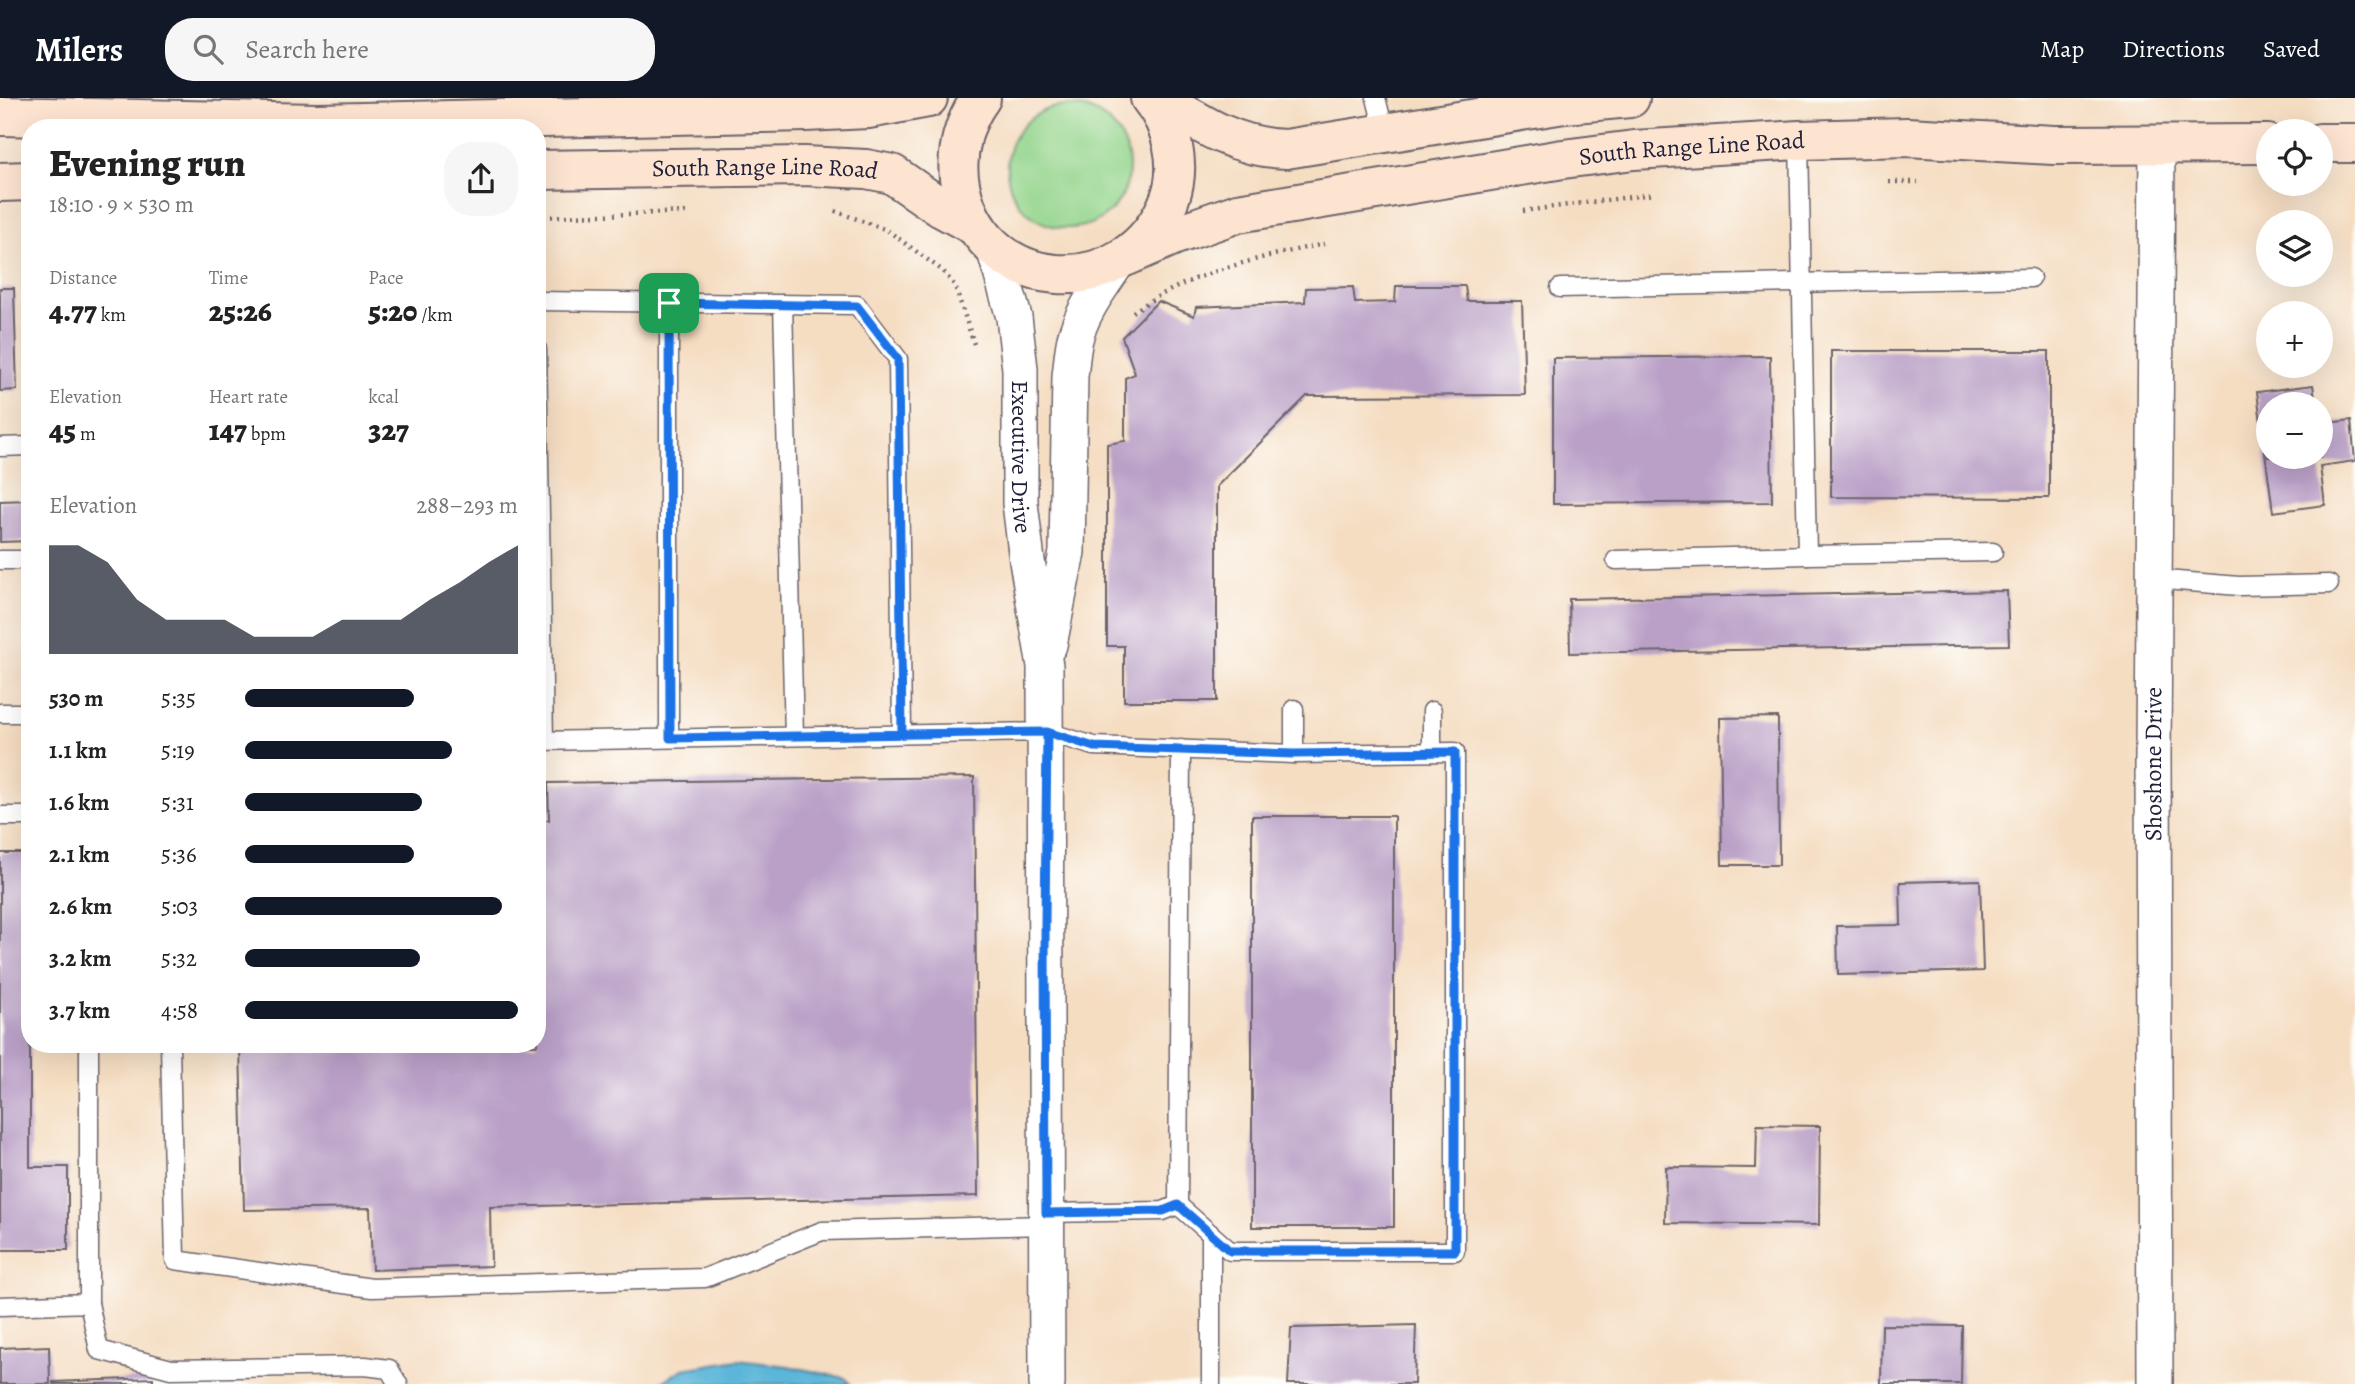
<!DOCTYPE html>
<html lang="en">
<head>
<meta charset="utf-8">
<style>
	body { margin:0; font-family:Alegreya,serif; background:#f6f6f6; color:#222; height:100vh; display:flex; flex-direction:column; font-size:26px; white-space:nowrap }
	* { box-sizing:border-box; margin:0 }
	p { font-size:23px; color:#767676 }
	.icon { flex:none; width:38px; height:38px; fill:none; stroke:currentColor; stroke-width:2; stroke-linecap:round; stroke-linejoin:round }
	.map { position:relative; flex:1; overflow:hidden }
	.sheet { position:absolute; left:21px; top:21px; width:525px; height:934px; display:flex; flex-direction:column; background:#fff; border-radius:28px; box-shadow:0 7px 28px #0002 }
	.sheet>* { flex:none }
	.controls { position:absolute; left:2256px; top:21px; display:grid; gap:14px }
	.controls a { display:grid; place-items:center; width:77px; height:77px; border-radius:50%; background:#fff; box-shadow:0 7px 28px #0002; font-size:35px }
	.pin { position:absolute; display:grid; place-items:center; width:60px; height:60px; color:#fff; margin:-30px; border-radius:14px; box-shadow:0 4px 10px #0006 }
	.round { display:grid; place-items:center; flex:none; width:74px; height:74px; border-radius:28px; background:#f6f6f6 }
	.head { display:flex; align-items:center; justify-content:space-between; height:119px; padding:0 28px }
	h1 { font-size:38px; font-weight:800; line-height:52px }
	.metrics { display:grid; grid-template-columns:repeat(3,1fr); gap:10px; height:119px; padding:7px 28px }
	.metrics div { display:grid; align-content:center }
	.metrics b { font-size:30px; font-weight:800 }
	.metrics small { font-size:19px; font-weight:400 }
	.metrics p { font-size:19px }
	.chart { height:196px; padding:14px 28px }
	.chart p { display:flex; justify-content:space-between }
	.chart svg { width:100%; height:126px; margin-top:7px; fill:#111827; opacity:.7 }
	ul { padding:0 28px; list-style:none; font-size:23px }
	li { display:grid; grid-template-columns:112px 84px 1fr; align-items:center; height:52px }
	li i { height:18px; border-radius:9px; background:#111827 }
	header { display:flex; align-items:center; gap:42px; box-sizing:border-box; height:98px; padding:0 35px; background:#111827; color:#fff }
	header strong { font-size:33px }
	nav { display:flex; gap:38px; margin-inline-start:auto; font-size:24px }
	.search { width:490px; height:63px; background:#f6f6f6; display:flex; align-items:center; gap:18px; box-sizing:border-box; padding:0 24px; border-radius:28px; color:#767676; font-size:26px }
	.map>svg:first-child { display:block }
	.green { fill:#94d58d; stroke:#5b7c64; stroke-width:2 }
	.water { fill:#5bb6d9; stroke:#3e6c8a; stroke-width:2 }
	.building { fill:#baa0c7 }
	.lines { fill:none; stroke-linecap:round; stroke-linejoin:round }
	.lane-casing { stroke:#6c636a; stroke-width:21 }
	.street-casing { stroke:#6c636a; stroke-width:38 }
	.secondary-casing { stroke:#6c636a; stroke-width:42 }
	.path { stroke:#6c636a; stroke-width:4.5; stroke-dasharray:2 5; stroke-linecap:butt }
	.lane { stroke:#fff; stroke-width:18 }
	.street { stroke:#fff; stroke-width:35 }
	.secondary { stroke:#fde4d1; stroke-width:38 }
	.route-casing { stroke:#fff; stroke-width:14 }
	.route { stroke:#1a73e8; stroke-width:9 }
	.labels { text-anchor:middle; stroke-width:7; stroke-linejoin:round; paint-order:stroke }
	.street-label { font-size:24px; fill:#22223b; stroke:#fdfcf7 }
</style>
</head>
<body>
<header>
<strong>Milers</strong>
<div class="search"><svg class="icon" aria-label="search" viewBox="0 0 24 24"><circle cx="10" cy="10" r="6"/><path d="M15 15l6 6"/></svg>Search here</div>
<nav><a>Map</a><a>Directions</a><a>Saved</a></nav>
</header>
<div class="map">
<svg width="2355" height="1286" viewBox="0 0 2355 1286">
	<rect width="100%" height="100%" fill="#fdfcf7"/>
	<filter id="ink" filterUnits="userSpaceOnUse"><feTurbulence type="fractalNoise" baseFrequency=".0143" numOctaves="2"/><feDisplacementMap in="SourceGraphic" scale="14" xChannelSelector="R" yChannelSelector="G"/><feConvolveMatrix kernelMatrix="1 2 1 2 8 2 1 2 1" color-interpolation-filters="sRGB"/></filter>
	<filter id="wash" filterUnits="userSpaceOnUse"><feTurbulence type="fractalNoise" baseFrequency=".00686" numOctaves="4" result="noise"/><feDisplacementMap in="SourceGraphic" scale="28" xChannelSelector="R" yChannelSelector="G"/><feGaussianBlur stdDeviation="1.57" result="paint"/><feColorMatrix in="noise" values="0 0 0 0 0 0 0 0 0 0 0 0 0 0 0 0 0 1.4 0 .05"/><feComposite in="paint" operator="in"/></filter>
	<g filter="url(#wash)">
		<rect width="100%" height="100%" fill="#f5ddc2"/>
		<!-- green -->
		<circle class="green" cx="1068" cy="69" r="61"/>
		<!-- water -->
		<path class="water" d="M738 1262 788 1268 845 1280 850 1286H659L683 1271Z"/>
		<g id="blocks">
			<!-- building -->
			<g class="building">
				<path d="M1396 188H1465L1467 203H1522L1525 297 1307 298 1217 388V603H1124V548H1107V346L1125 343V280L1135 276 1122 239 1158 203 1194 218 1196 209 1305 204 1306 190 1353 189 1355 205 1395 204Z"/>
				<path d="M0 190H14L17 292 0 293Z"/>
				<path d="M1831 253H2049V400L1831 399Z"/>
				<path d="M1770 258 1772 404 1553 406V260Z"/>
				<path d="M2313 287 2316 306H2268V359H2320V326L2351 322 2355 363 2320 368 2325 407 2273 414 2257 294Z"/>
				<path d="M30 402V443L0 444V403Z"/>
				<path d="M2007 493 2009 547 1570 555 1569 501Z"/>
				<path d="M1778 619 1779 767H1722L1720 620Z"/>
				<path d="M974 679 978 1098 490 1109 491 1168 372 1172 370 1110 244 1112 240 947H537V722H549L548 685Z"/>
				<rect x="1252" y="718" width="142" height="411"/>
				<path d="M0 755H30V1069H68V1152H0Z"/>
				<path d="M1980 782 1983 873 1838 877 1837 828 1901 827 1900 784Z"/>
				<path d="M1757 1027 1820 1028 1819 1127 1665 1125 1666 1069 1756 1070Z"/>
				<path d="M1416 1227 1414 1286H1288L1291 1230Z"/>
				<path d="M1882 1227 1962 1228 1961 1286H1881Z"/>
				<path d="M49 1248 50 1286H0V1250Z"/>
				<path d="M153 1280V1286H53V1284Z"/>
			</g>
		</g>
	</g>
	<g filter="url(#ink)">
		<use href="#blocks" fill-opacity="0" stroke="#6c636a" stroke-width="2"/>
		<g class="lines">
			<defs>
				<g id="lane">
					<path d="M1376 0 1385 36"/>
					<path d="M1560 190 2031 180"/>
					<path d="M537 203 857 207 898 261 902 636"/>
					<path d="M669 205V640"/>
					<path d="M783 206 794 638"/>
					<path d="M537 251 544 643"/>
					<path d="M0 349 30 348"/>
					<path d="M1807 457 1993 454"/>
					<path d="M0 462H30"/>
					<path d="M1616 462 1807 457 1799 42"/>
					<path d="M2153 481 2239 488 2329 486"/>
					<path d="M1294 611V656"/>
					<path d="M1432 613V654"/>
					<path d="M0 615H30"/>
					<path d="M537 643 1047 634 1094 648 1294 656 1455 654V1153H1230L1178 1107 1163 1113 1046 1115"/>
					<path d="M0 718H30"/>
					<path d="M89 947V1205"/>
					<path d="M170 947 175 1162 372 1190 705 1180 822 1133 1046 1127"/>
					<path d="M1178 1107 1181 651"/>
					<path d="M1211 1136V1286"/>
					<path d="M0 1208 89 1205 99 1252 171 1271 365 1268 389 1271 398 1286"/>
				</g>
				<g id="street">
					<path id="s1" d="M994 150 1014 219 1020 271V405L1027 463 1045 568 1047 1286"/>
					<path d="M1049 547 1067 454 1070 278C1072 264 1072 248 1077 234 1085 209 1102 187 1116 166"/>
					<path id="s2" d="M2155 1286 2153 656 2157 47"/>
				</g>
				<g id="secondary">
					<path d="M981 0C964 23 956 52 959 80 975 198 1128 211 1170 100 1182 66 1172 27 1150 0"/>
					<path d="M1159 0C1200 26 1237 50 1286 51L1564 6 1630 0"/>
					<path d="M0 18 318 25 805 14 868 11 928 0"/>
					<path d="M2320 45H2355"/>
					<path id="s3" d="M537 72 804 68 866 71 892 76 940 109 975 128"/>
					<path d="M0 84 30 83"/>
					<path id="s4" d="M1127 158 1175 137 1238 115 1563 61 1634 52 1799 42 1907 39 2054 47 2268 46"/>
				</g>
			</defs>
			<!-- lane casing -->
			<use href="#lane" class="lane-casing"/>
			<!-- street casing -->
			<use href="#street" class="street-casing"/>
			<!-- secondary casing -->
			<use href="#secondary" class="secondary-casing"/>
			<!-- path -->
			<g class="path">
				<path d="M1889 84H1918"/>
				<path d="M835 113 887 132 943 173 955 188 975 249"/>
				<path d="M1523 113 1653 96"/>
				<path d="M537 119 690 114"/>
				<path d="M1133 214C1191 174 1257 160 1324 146"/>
			</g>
			<!-- lane -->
			<use href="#lane" class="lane"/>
			<!-- street -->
			<use href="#street" class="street"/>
			<!-- secondary -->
			<use href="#secondary" class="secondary"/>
		</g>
	</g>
	<g class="lines" filter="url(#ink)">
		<defs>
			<path id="route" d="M669 205 857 208 898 261 902 636 1047 634 1045 826 1046 1115 1163 1113 1178 1107 1230 1153H1455V654L1294 656 1094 649 1047 634 670 640 669 205"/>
		</defs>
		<!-- route casing -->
		<use href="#route" class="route-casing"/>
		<!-- route -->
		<use href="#route" class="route"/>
	</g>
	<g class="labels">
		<!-- street labels -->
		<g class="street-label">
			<text dy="8" stroke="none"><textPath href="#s4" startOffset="578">South Range Line Road</textPath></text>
			<text dy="8" stroke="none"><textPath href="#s3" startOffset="228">South Range Line Road</textPath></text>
			<text dy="8" stroke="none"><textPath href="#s1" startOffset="212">Executive Drive</textPath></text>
			<text dy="8" stroke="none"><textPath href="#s2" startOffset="620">Shoshone Drive</textPath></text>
		</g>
	</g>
</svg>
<div class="controls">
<a><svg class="icon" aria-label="locate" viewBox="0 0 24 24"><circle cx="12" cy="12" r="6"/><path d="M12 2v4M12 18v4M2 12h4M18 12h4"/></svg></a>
<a><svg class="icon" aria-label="layers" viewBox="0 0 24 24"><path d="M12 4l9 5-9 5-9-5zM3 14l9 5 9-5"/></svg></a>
<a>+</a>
<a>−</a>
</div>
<div class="pin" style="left:669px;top:205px;background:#1e9e55"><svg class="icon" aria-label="arrive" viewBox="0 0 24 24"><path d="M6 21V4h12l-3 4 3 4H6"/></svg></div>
<section class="sheet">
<div class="head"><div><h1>Evening run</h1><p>18:10 · 9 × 530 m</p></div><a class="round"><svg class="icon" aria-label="share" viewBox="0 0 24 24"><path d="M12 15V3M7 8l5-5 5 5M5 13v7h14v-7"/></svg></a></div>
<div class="metrics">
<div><p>Distance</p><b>4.77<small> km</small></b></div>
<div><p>Time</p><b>25:26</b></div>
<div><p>Pace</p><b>5:20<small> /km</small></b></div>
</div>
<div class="metrics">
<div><p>Elevation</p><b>45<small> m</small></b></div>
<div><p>Heart rate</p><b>147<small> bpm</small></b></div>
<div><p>kcal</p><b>327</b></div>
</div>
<div class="chart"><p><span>Elevation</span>288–293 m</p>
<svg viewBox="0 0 160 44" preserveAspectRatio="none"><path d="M0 44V6L10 6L20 12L30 25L40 32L50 32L60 32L70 38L80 38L90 38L100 32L110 32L120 32L130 25L140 19L150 12L160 6V44z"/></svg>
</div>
<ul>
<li><b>530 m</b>5:35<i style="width:62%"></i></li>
<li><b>1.1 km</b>5:19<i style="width:76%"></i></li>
<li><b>1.6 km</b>5:31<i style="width:65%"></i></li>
<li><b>2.1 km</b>5:36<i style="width:62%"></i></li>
<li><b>2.6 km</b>5:03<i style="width:94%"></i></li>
<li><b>3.2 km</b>5:32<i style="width:64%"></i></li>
<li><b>3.7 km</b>4:58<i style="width:100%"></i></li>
</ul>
</section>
</div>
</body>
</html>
